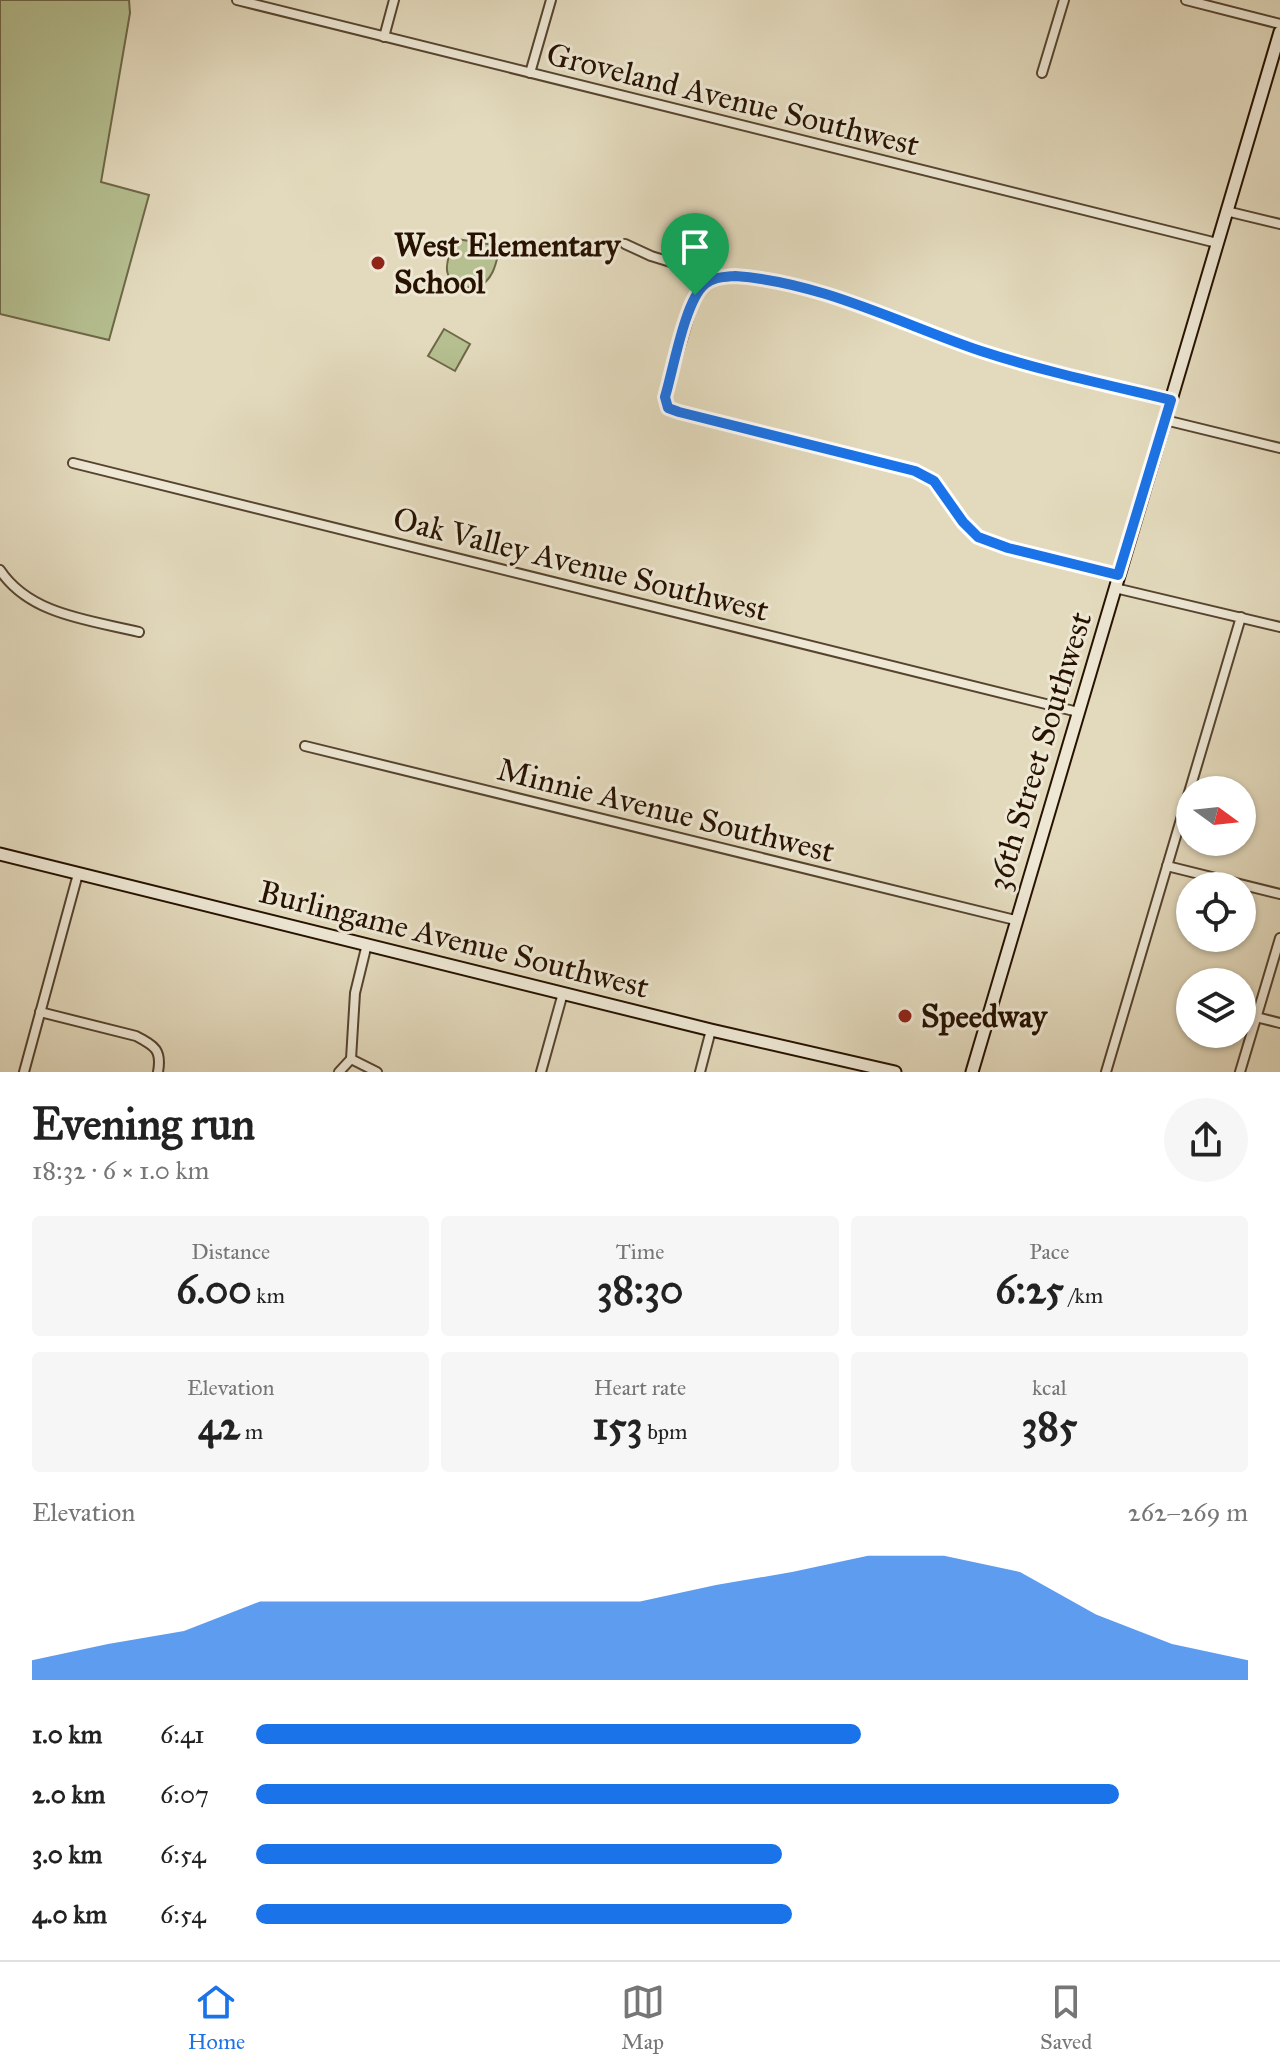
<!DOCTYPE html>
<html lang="en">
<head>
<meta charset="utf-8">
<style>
	body { margin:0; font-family:"IM FELL Great Primer",serif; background:#f6f6f6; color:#222; height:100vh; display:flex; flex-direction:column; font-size:30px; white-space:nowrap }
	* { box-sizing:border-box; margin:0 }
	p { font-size:26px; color:#767676 }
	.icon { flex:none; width:44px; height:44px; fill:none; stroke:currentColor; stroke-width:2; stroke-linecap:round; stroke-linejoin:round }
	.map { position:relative; height:1072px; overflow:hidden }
	.details { display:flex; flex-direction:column; background:#fff; flex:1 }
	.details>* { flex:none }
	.needle { width:52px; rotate:105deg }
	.controls { position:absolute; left:1176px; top:776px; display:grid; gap:16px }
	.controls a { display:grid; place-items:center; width:80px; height:80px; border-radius:50%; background:#fff; box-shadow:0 2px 6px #0004; font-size:40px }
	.pin { position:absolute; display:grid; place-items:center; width:68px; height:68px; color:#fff; margin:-82px -34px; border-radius:50% 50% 50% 0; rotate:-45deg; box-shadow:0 0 8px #0007 }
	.pin .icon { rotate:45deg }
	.round { display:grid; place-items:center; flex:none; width:84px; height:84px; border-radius:42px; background:#f6f6f6 }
	.overview { display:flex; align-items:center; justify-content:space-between; height:136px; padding:0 32px }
	h1 { font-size:44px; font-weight:700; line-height:60px }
	.stats { display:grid; grid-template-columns:repeat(3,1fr); gap:12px; height:136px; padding:8px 32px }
	.stats div { display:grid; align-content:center; border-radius:8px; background:#f6f6f6; text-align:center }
	.stats b { font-size:40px; font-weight:700 }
	.stats small { font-size:22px; font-weight:400 }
	.stats p { font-size:22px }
	.chart { height:224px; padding:16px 32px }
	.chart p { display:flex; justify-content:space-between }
	.chart svg { width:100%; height:144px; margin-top:8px; fill:#1a73e8; opacity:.7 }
	ul { padding:0 32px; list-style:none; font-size:26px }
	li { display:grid; grid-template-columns:128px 96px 1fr; align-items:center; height:60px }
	li i { height:20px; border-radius:10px; background:#1a73e8 }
	.tab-bar { display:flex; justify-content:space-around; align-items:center; height:112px; border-top:2px solid #e0e0e0; background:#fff; font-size:22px; color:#767676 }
	.tab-bar a { display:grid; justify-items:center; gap:4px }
	.tab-bar .current { color:#1a73e8 }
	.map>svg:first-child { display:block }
	.green { fill:#b5bf90; stroke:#6e6848; stroke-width:2 }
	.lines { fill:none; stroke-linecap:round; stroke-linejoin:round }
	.street-casing { stroke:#56442f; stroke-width:12 }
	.secondary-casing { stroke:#271200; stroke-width:15 }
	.street { stroke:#ede7d4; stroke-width:8 }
	.secondary { stroke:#ede7d4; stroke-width:11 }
	.route-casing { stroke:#fff; stroke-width:16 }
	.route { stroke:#1a73e8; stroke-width:10 }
	.poi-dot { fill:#8f2418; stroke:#ede7d4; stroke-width:3 }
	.labels { text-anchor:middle; stroke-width:6; stroke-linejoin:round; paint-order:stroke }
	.street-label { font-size:32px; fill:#271200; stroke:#ede7d4 }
	.poi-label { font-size:32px; font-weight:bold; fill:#271200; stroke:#ede7d4; text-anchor:start }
</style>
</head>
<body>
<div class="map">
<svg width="1280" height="1072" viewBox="0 0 1280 1072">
	<rect width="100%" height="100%" fill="#e3dabd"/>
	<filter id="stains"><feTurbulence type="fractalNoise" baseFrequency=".0025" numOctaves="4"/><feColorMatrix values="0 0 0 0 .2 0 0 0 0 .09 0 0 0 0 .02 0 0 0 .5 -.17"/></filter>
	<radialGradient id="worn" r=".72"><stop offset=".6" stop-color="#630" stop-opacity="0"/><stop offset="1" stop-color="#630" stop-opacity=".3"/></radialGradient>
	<!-- green -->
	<g class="green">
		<path d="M0 0H129L130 13 101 182 149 195 109 340 0 314Z"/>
		<path d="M457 239 500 246C496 264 494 279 477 288 440 287 442 265 457 239Z"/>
		<path d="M444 329 470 344 455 371 428 356Z"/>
	</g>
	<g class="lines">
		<defs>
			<g id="street">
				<path d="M237 0 1217 243"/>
				<path d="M1186 0 1280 24"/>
				<path d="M384 37 394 0"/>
				<path d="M530 73 551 0"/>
				<path d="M1042 73 1064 0"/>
				<path d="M1226 211 1280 224"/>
				<path d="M625 244 651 256 719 277H751L805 289 884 313 1000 357 1171 400"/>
				<path d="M719 277 703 286 695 295 665 397 668 408 679 412 915 471 934 481 963 522 978 537 1008 548 1118 575"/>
				<path d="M1165 420 1280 448"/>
				<path d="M73 463 1078 712"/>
				<path d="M0 570C30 615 90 620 139 632"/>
				<path d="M1115 588 1280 627"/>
				<path d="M305 746 1015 920"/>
				<path d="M1167 866 1280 894"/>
				<path d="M40 1012 136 1036C155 1046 162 1050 158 1072"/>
				<path d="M1256 1017 1280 1023"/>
				<path d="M351 1059 377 1072"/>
				<path d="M24 1072 78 874"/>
				<path d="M339 1072 351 1059 355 993 367 944"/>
				<path d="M541 1072 563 993"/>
				<path d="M700 1072 711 1030"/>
				<path d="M1106 1072 1241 617"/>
				<path d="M1240 1072 1280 938"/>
			</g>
			<g id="secondary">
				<path d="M0 854 711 1030 895 1072"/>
				<path d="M972 1072 1280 32"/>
			</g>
		</defs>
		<!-- street casing -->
		<use href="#street" class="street-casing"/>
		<!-- secondary casing -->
		<use href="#secondary" class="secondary-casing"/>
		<!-- street -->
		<use href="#street" class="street"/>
		<!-- secondary -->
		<use href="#secondary" class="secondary"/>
	</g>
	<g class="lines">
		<defs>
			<path id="route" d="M735 276C821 282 901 324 981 351 1042 371 1108 385 1171 400L1118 575 1008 548 978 537 963 522 934 481 915 471 679 412 668 408 665 397C673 371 685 300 705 284 713 277 724 277 735 276Z"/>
		</defs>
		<!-- route casing -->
		<use href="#route" class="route-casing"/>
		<!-- route -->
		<use href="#route" class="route"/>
	</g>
	<!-- markers -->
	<g class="poi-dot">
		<circle cx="378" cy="263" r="8"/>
		<circle cx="905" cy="1016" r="8"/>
	</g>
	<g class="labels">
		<!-- street labels -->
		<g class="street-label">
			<text transform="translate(733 99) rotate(14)" y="11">Groveland Avenue Southwest</text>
			<text transform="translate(581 564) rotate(14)" y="11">Oak Valley Avenue Southwest</text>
			<text transform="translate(1039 751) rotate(-73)" y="11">36th Street Southwest</text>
			<text transform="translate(666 810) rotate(14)" y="11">Minnie Avenue Southwest</text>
			<text transform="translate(454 939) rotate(14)" y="11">Burlingame Avenue Southwest</text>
		</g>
		<!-- poi labels -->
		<g class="poi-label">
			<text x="394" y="256">West Elementary<tspan x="394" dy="37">School</tspan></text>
			<text x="921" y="1027">Speedway</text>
		</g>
	</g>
	<rect width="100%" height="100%" filter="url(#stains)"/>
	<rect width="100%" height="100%" fill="url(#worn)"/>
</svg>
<div class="controls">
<a><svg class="needle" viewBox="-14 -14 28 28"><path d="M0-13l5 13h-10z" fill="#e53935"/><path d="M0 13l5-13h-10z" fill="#767676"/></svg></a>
<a><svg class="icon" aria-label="locate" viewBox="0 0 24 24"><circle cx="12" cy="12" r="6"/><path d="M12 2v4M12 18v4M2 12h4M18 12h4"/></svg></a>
<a><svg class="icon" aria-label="layers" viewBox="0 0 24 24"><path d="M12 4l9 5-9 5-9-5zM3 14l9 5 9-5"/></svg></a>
</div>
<div class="pin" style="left:695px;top:295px;background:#1e9e55"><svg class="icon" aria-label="arrive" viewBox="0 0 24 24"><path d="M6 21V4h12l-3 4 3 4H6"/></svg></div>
</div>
<section class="details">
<div class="overview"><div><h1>Evening run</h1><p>18:32 · 6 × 1.0 km</p></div><a class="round"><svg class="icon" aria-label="share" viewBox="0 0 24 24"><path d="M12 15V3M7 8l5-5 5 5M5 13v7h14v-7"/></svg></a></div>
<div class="stats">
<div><p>Distance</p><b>6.00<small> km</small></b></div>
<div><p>Time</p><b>38:30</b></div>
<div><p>Pace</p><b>6:25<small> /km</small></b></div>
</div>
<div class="stats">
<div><p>Elevation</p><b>42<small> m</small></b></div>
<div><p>Heart rate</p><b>153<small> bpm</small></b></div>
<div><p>kcal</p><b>385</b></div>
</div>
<div class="chart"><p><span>Elevation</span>262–269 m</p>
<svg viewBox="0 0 160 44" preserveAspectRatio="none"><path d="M0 44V38L10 33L20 29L30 20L40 20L50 20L60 20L70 20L80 20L90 15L100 11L110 6L120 6L130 11L140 24L150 33L160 38V44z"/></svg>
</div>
<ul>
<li><b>1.0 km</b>6:41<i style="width:61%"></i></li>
<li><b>2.0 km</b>6:07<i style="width:87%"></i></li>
<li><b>3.0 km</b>6:54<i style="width:53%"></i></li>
<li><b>4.0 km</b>6:54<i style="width:54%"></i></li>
</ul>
</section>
<nav class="tab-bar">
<a class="current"><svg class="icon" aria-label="home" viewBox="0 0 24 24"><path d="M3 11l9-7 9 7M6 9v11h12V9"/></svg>Home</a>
<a><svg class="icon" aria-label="map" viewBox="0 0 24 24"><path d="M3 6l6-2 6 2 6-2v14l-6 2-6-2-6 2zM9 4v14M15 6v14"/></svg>Map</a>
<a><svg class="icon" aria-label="saved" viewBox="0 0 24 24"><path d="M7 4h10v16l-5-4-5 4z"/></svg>Saved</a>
</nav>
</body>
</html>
